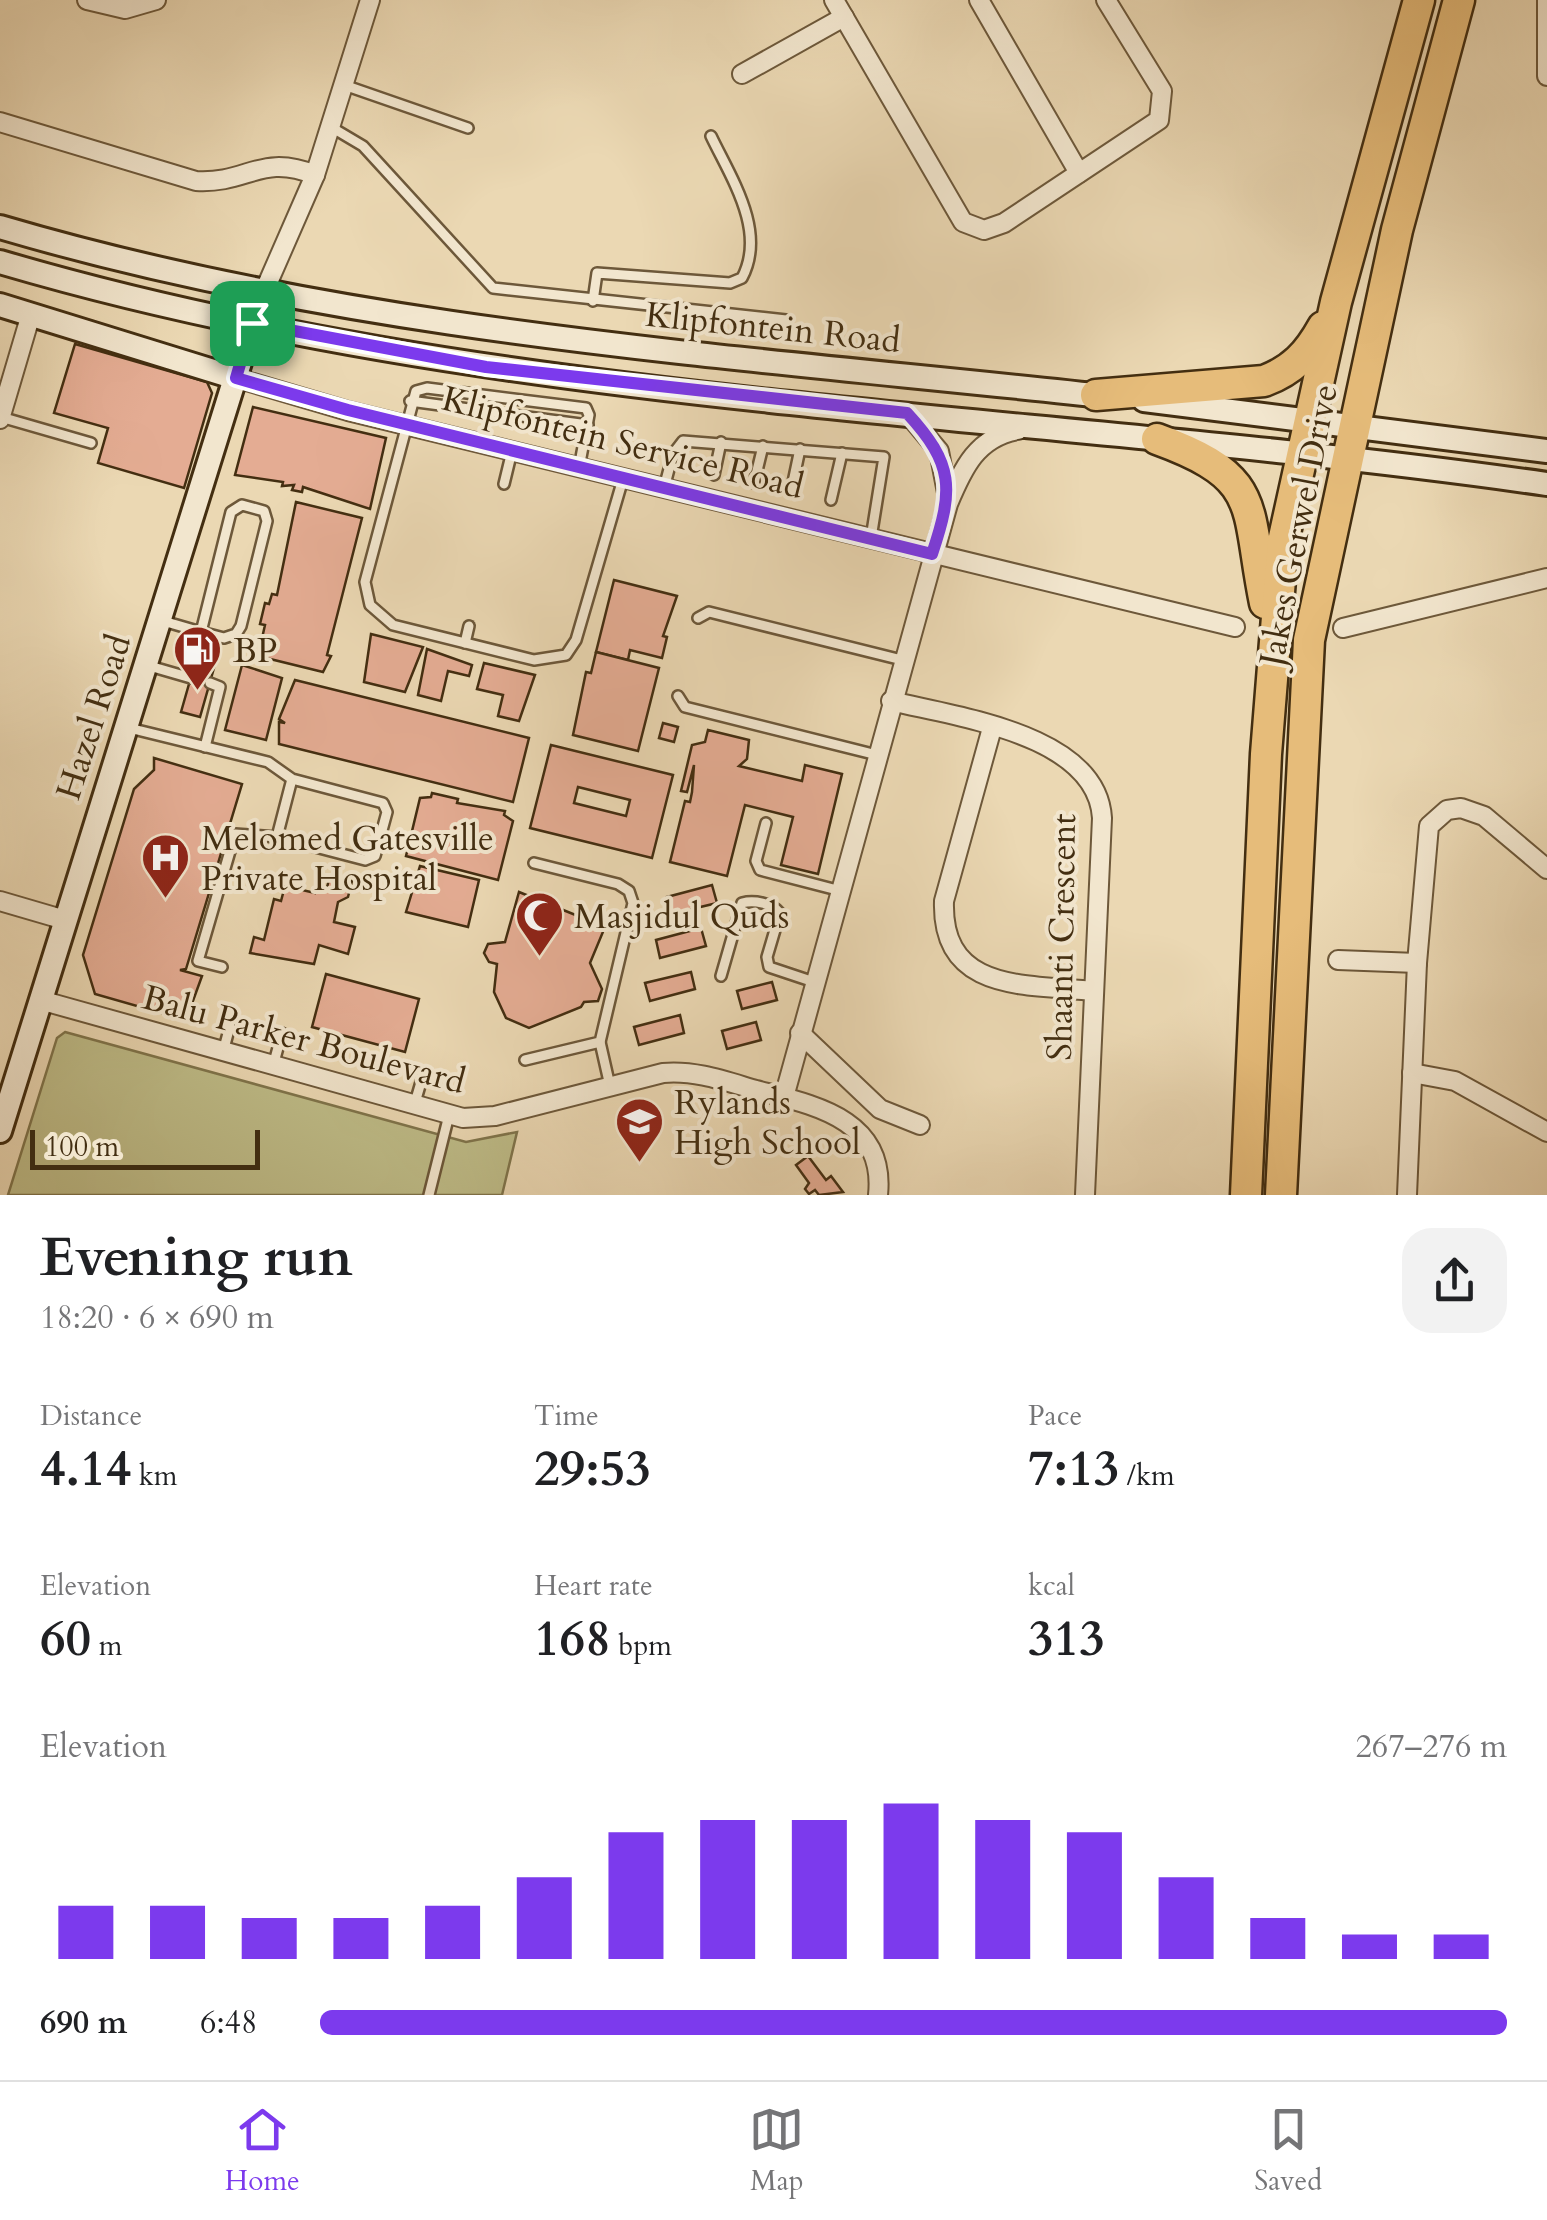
<!DOCTYPE html>
<html lang="en">
<head>
<meta charset="utf-8">
<style>
	body { margin:0; font-family:Cardo,serif; background:#f2f2f2; color:#202124; height:100vh; display:flex; flex-direction:column; font-size:38px; white-space:nowrap }
	* { box-sizing:border-box; margin:0 }
	p { font-size:32px; color:#757577 }
	.icon { flex:none; width:55px; height:55px; fill:none; stroke:currentColor; stroke-width:2; stroke-linecap:round; stroke-linejoin:round }
	.map { position:relative; height:1195px; overflow:hidden }
	.sheet { display:flex; flex-direction:column; background:#fff; flex:1 }
	.sheet>* { flex:none }
	.scale { position:absolute; left:30px; bottom:25px; width:230px; box-sizing:border-box; padding-left:10px; border:5px solid #432e11; border-top:0; font-size:28px; line-height:35px; white-space:nowrap; color:#432e11; -webkit-text-stroke:8px #f2e6ce; paint-order:stroke }
	.pin { position:absolute; display:grid; place-items:center; width:85px; height:85px; color:#fff; margin:-42px; border-radius:20px; box-shadow:0 5px 15px #0006 }
	.round { display:grid; place-items:center; flex:none; width:105px; height:105px; border-radius:30px; background:#f2f2f2 }
	.summary { display:flex; align-items:center; justify-content:space-between; height:170px; padding:0 40px }
	h1 { font-size:55px; font-weight:700; line-height:75px }
	.metrics { display:grid; grid-template-columns:repeat(3,1fr); gap:15px; height:170px; padding:10px 40px }
	.metrics div { display:grid; align-content:center }
	.metrics b { font-size:50px; font-weight:700 }
	.metrics small { font-size:28px; font-weight:400 }
	.metrics p { font-size:28px }
	.chart { height:280px; padding:20px 40px }
	.chart p { display:flex; justify-content:space-between }
	.chart svg { width:100%; height:180px; margin-top:10px; stroke:#7c3aed; stroke-width:6 }
	ul { padding:0 40px; list-style:none; font-size:32px }
	li { display:grid; grid-template-columns:160px 120px 1fr; align-items:center; height:75px }
	li i { height:25px; border-radius:12px; background:#7c3aed }
	.tab-bar { display:flex; justify-content:space-around; align-items:center; height:140px; border-top:2px solid #e0e0e0; background:#fff; font-size:28px; color:#757577 }
	.tab-bar a { display:grid; justify-items:center; gap:5px }
	.tab-bar .active { color:#7c3aed }
	.map>svg:first-child { display:block }
	.garden { fill:#bebc88; stroke:#80754c; stroke-width:2.5 }
	.building { fill:#e4ac93; stroke:#432e11; stroke-width:2.5; fill-rule:evenodd }
	.lines { fill:none; stroke-linecap:round; stroke-linejoin:round }
	.lane-casing { stroke:#6d583a; stroke-width:14 }
	.street-casing { stroke:#6d583a; stroke-width:22 }
	.secondary-casing { stroke:#432e11; stroke-width:28 }
	.highway-casing { stroke:#432e11; stroke-width:35 }
	.lane { stroke:#f2e6ce; stroke-width:9 }
	.street { stroke:#f2e6ce; stroke-width:18 }
	.secondary { stroke:#f2e6ce; stroke-width:22 }
	.highway { stroke:#e6bc7a; stroke-width:30 }
	.route-casing { stroke:#fff; stroke-width:20 }
	.route { stroke:#7c3aed; stroke-width:12 }
	.labels { text-anchor:middle; stroke-width:8; stroke-linejoin:round; paint-order:stroke }
	.street-label { font-size:35px; fill:#432e11; stroke:#f2e6ce }
	.poi-label { font-size:35px; fill:#432e11; stroke:#f2e6ce; text-anchor:start }
</style>
</head>
<body>
<div class="map">
<svg width="1547" height="1195" viewBox="0 0 1547 1195">
	<rect width="100%" height="100%" fill="#ebd8b3"/>
	<filter id="stains"><feTurbulence type="fractalNoise" baseFrequency=".002" numOctaves="4"/><feColorMatrix values="0 0 0 0 .2 0 0 0 0 .09 0 0 0 0 .02 0 0 0 .5 -.17"/></filter>
	<radialGradient id="worn" r=".72"><stop offset=".6" stop-color="#630" stop-opacity="0"/><stop offset="1" stop-color="#630" stop-opacity=".3"/></radialGradient>
	<!-- garden -->
	<path class="garden" d="M65 1032 466 1142 517 1132 502 1195H8L57 1038Z"/>
	<!-- building -->
	<g class="building">
		<path d="M75 344 207 382 212 393 184 488 98 463 108 428 54 413Z"/>
		<path d="M253 407 386 438 370 509 303 487 302 492 292 490 294 485 282 486 283 482 235 475Z"/>
		<path d="M296 502 362 518 327 655 331 656 323 672 258 656 265 625 260 624 265 603 269 604 272 594 277 595Z"/>
		<path d="M614 580 677 596 663 636 667 637 662 658 630 650 628 660 596 652Z"/>
		<path d="M371 634 423 647 405 692 364 682Z"/>
		<path d="M427 649 472 665 469 676 448 671 441 701 418 695Z"/>
		<path d="M596 652 659 668 638 751 573 735 586 672 591 673Z"/>
		<path d="M195 663 214 668 200 717 181 712Z"/>
		<path d="M484 663 535 675 519 721 498 716 503 695 477 689Z"/>
		<path d="M242 665 282 678 266 740 225 730Z"/>
		<path d="M295 680 529 738 513 802 279 744V722L285 723 279 719Z"/>
		<path d="M663 723 678 727 674 742 659 738Z"/>
		<path d="M708 730 749 740 747 759 739 766 802 781 805 765 842 774 818 874 781 865 793 817 745 805 727 876 670 862 685 801 690 802 692 792 694 765 687 792 681 791 692 745 705 742Z"/>
		<path d="M551 745 673 775 652 858 530 828ZM578 787 630 800 626 816 574 803Z"/>
		<path d="M154 758 242 784 186 969 180 970 202 976 186 1020 95 994 83 955 134 789 154 770Z"/>
		<path d="M432 793 458 799 457 803 505 811 504 815 513 821 498 880 406 856 420 798 431 797Z"/>
		<path d="M420 866 479 880 468 927 406 912Z"/>
		<path d="M330 876 352 881 348 897 338 902 334 922 355 927 348 954 319 945 314 964 250 953 254 937 264 940 274 899 281 901 285 886 315 893 316 888 326 891Z"/>
		<path d="M712 885 717 903 671 914 667 897Z"/>
		<path d="M519 892 605 927 590 963 602 989 598 1001 584 1002 581 1007 529 1028 506 1018 494 992 497 964 489 962 484 953 488 944 505 942Z"/>
		<path d="M701 928 706 946 660 958 656 940Z"/>
		<path d="M691 972 695 989 650 1001 645 983Z"/>
		<path d="M326 974 419 999 405 1052 312 1027Z"/>
		<path d="M772 982 777 1000 742 1009 737 991Z"/>
		<path d="M680 1015 684 1033 639 1045 634 1027Z"/>
		<path d="M756 1022 761 1040 727 1049 722 1031Z"/>
		<path d="M808 1156 826 1180 831 1176 843 1192 819 1195 815 1190 809 1194 805 1189 809 1183 796 1165Z"/>
	</g>
	<g class="lines">
		<defs>
			<g id="lane">
				<path d="M344 85 468 128"/>
				<path d="M331 127 363 146 493 288 786 320"/>
				<path d="M593 301 597 273 730 283 742 278C767 231 731 178 711 136"/>
				<path d="M410 401 588 425"/>
				<path d="M1 417 91 443"/>
				<path d="M579 468 589 415 586 408 427 388 416 391 365 582 370 605 393 625 534 660 566 655 576 640 623 479"/>
				<path d="M714 475 721 442"/>
				<path d="M754 483 763 446"/>
				<path d="M504 484 512 451"/>
				<path d="M792 487 800 449"/>
				<path d="M664 488 673 454 683 441 884 457 871 538"/>
				<path d="M831 500 842 453"/>
				<path d="M242 505 264 511 267 521 241 626 236 634 224 638 201 632 231 512Z"/>
				<path d="M698 618 709 612 902 660"/>
				<path d="M163 621 201 632"/>
				<path d="M465 643 469 626"/>
				<path d="M146 665 191 678"/>
				<path d="M678 696 685 707 877 755"/>
				<path d="M129 728 268 762 292 779 383 803 387 812 375 856 365 860 277 837 292 779"/>
				<path d="M205 747 220 687 210 683"/>
				<path d="M766 823 756 861 760 870 841 891"/>
				<path d="M222 967 198 961 235 834 277 837"/>
				<path d="M721 976 742 903C754 900 772 903 780 913L767 957 769 967 817 983"/>
				<path d="M600 1042 610 1086"/>
				<path d="M223 1052 230 1026"/>
				<path d="M525 1060 600 1042 633 903 629 891 618 884 534 863"/>
				<path d="M273 1066 282 1033"/>
				<path d="M414 1106 424 1072"/>
				<path d="M429 1195 449 1115"/>
			</g>
			<g id="street">
				<path d="M87 0 125 9 156 0"/>
				<path d="M834 0 963 222 984 230 1004 223 1159 120 1162 91 1106 0"/>
				<path d="M979 0 1079 173"/>
				<path d="M1547 0V76"/>
				<path d="M742 74 844 17"/>
				<path d="M0 122 196 181C248 184 261 153 315 175"/>
				<path d="M263 294 315 175 370 0"/>
				<path d="M236 378 348 411 1235 627"/>
				<path d="M907 413 939 451 948 498"/>
				<path d="M0 419 31 314"/>
				<path d="M1343 628 1547 578"/>
				<path d="M891 701C956 717 1097 734 1102 818L1085 1195"/>
				<path d="M992 728 944 901C941 993 1026 984 1094 991"/>
				<path d="M0 901 65 920"/>
				<path d="M1338 960 1417 963"/>
				<path d="M40 1000 463 1118 495 1116 663 1073C695 1070 725 1081 756 1090 813 1105 886 1118 878 1195"/>
				<path d="M800 1033 880 1109 920 1125"/>
				<path d="M1412 1073 1455 1081 1547 1132"/>
				<path d="M784 1097 948 504C963 468 977 437 1018 430"/>
				<path d="M1407 1195 1417 963 1429 826 1447 810 1461 808 1484 816 1547 869"/>
			</g>
			<g id="secondary">
				<path d="M0 227C362 334 739 356 1112 397"/>
				<path d="M0 262C502 410 1032 410 1547 484"/>
				<path d="M0 305 236 378"/>
				<path d="M1144 400 1547 451"/>
				<path d="M0 1131 256 311"/>
			</g>
			<g id="highway">
				<path d="M1096 395 1264 381C1293 370 1308 354 1323 327"/>
				<path d="M1157 439C1264 478 1245 505 1265 603"/>
				<path d="M1246 1195 1266 754 1283 542 1336 302 1419 0"/>
				<path d="M1281 1195 1309 640 1397 230 1459 0"/>
			</g>
		</defs>
		<!-- lane casing -->
		<use href="#lane" class="lane-casing"/>
		<!-- street casing -->
		<use href="#street" class="street-casing"/>
		<!-- secondary casing -->
		<use href="#secondary" class="secondary-casing"/>
		<!-- highway casing -->
		<use href="#highway" class="highway-casing"/>
		<!-- lane -->
		<use href="#lane" class="lane"/>
		<!-- street -->
		<use href="#street" class="street"/>
		<!-- secondary -->
		<use href="#secondary" class="secondary"/>
		<!-- highway -->
		<use href="#highway" class="highway"/>
	</g>
	<g class="lines">
		<defs>
			<path id="route" d="M252 323 486 367 907 413C954 464 954 489 932 554L348 410 236 378Z"/>
		</defs>
		<!-- route casing -->
		<use href="#route" class="route-casing"/>
		<!-- route -->
		<use href="#route" class="route"/>
	</g>
	<!-- icons -->
	<defs>
		<symbol id="fuel-pin" viewBox="-11 -11 22 30"><path d="M0 17L-7.5 6A9.5 9.5 0 1 1 7.5 6Z" fill="#8f2418" stroke="#f2e6ce"/><path d="M-5.5-6h7V0h2V4h1.3V-2.5L3-4.5l.8-.8L6-3V5H2.5V1h-1V6h-7ZM-4.2-4.7v3.2H.2V-4.7Z" fill="#fff"/></symbol>
		<symbol id="hospital-pin" viewBox="-11 -11 22 30"><path d="M0 17L-7.5 6A9.5 9.5 0 1 1 7.5 6Z" fill="#8f2418" stroke="#f2e6ce"/><path d="M-5-5h3v3.5h4V-5h3V5h-3V1.5h-4V5h-3Z" fill="#fff"/></symbol>
		<symbol id="mosque-pin" viewBox="-11 -11 22 30"><path d="M0 17L-7.5 6A9.5 9.5 0 1 1 7.5 6Z" fill="#8f2418" stroke="#f2e6ce"/><path d="M3.5-4.9A6 6 0 1 0 3.5 4.9A5 5 0 1 1 3.5-4.9Z" fill="#fff"/></symbol>
		<symbol id="school-pin" viewBox="-11 -11 22 30"><path d="M0 17L-7.5 6A9.5 9.5 0 1 1 7.5 6Z" fill="#8f2418" stroke="#f2e6ce"/><path d="M0-5L7-2L0 1L-7-2ZM-4 1L0 2.5L4 1V4Q0 6-4 4Z" fill="#fff"/></symbol>
	</defs>
	<g fill-rule="evenodd">
		<use href="#fuel-pin" x="170" y="622" width="55" height="75"/>
		<use href="#hospital-pin" x="138" y="830" width="55" height="75"/>
		<use href="#mosque-pin" x="512" y="888" width="55" height="75"/>
		<use href="#school-pin" x="612" y="1094" width="55" height="75"/>
	</g>
	<g class="labels">
		<!-- street labels -->
		<g class="street-label">
			<text transform="translate(773 327) rotate(6)" y="12">Klipfontein Road</text>
			<text transform="translate(623 442) rotate(14)" y="12">Klipfontein Service Road</text>
			<text transform="translate(1298 525) rotate(-79)" y="12">Jakes Gerwel Drive</text>
			<text transform="translate(93 717) rotate(-72)" y="12">Hazel Road</text>
			<text transform="translate(1061 937) rotate(-89)" y="12">Shaanti Crescent</text>
			<text transform="translate(304 1039) rotate(15)" y="12">Balu Parker Boulevard</text>
		</g>
		<!-- poi labels -->
		<g class="poi-label">
			<text x="233" y="662">BP</text>
			<text x="201" y="850">Melomed Gatesville<tspan x="201" dy="40">Private Hospital</tspan></text>
			<text x="574" y="928">Masjidul Quds</text>
			<text x="674" y="1114">Rylands<tspan x="674" dy="40">High School</tspan></text>
		</g>
	</g>
	<rect width="100%" height="100%" filter="url(#stains)"/>
	<rect width="100%" height="100%" fill="url(#worn)"/>
</svg>
<div class="scale">100 m</div>
<div class="pin" style="left:252px;top:323px;background:#1e9e55"><svg class="icon" aria-label="arrive" viewBox="0 0 24 24"><path d="M6 21V4h12l-3 4 3 4H6"/></svg></div>
</div>
<section class="sheet">
<div class="summary"><div><h1>Evening run</h1><p>18:20 · 6 × 690 m</p></div><a class="round"><svg class="icon" aria-label="share" viewBox="0 0 24 24"><path d="M12 15V3M7 8l5-5 5 5M5 13v7h14v-7"/></svg></a></div>
<div class="metrics">
<div><p>Distance</p><b>4.14<small> km</small></b></div>
<div><p>Time</p><b>29:53</b></div>
<div><p>Pace</p><b>7:13<small> /km</small></b></div>
</div>
<div class="metrics">
<div><p>Elevation</p><b>60<small> m</small></b></div>
<div><p>Heart rate</p><b>168<small> bpm</small></b></div>
<div><p>kcal</p><b>313</b></div>
</div>
<div class="chart"><p><span>Elevation</span>267–276 m</p>
<svg viewBox="0 0 160 44" preserveAspectRatio="none"><path d="M5 44V31M15 44V31M25 44V34M35 44V34M45 44V31M55 44V24M65 44V13M75 44V10M85 44V10M95 44V6M105 44V10M115 44V13M125 44V24M135 44V34M145 44V38M155 44V38"/></svg>
</div>
<ul>
<li><b>690 m</b>6:48<i style="width:100%"></i></li>
</ul>
</section>
<nav class="tab-bar">
<a class="active"><svg class="icon" aria-label="home" viewBox="0 0 24 24"><path d="M3 11l9-7 9 7M6 9v11h12V9"/></svg>Home</a>
<a><svg class="icon" aria-label="map" viewBox="0 0 24 24"><path d="M3 6l6-2 6 2 6-2v14l-6 2-6-2-6 2zM9 4v14M15 6v14"/></svg>Map</a>
<a><svg class="icon" aria-label="saved" viewBox="0 0 24 24"><path d="M7 4h10v16l-5-4-5 4z"/></svg>Saved</a>
</nav>
</body>
</html>
